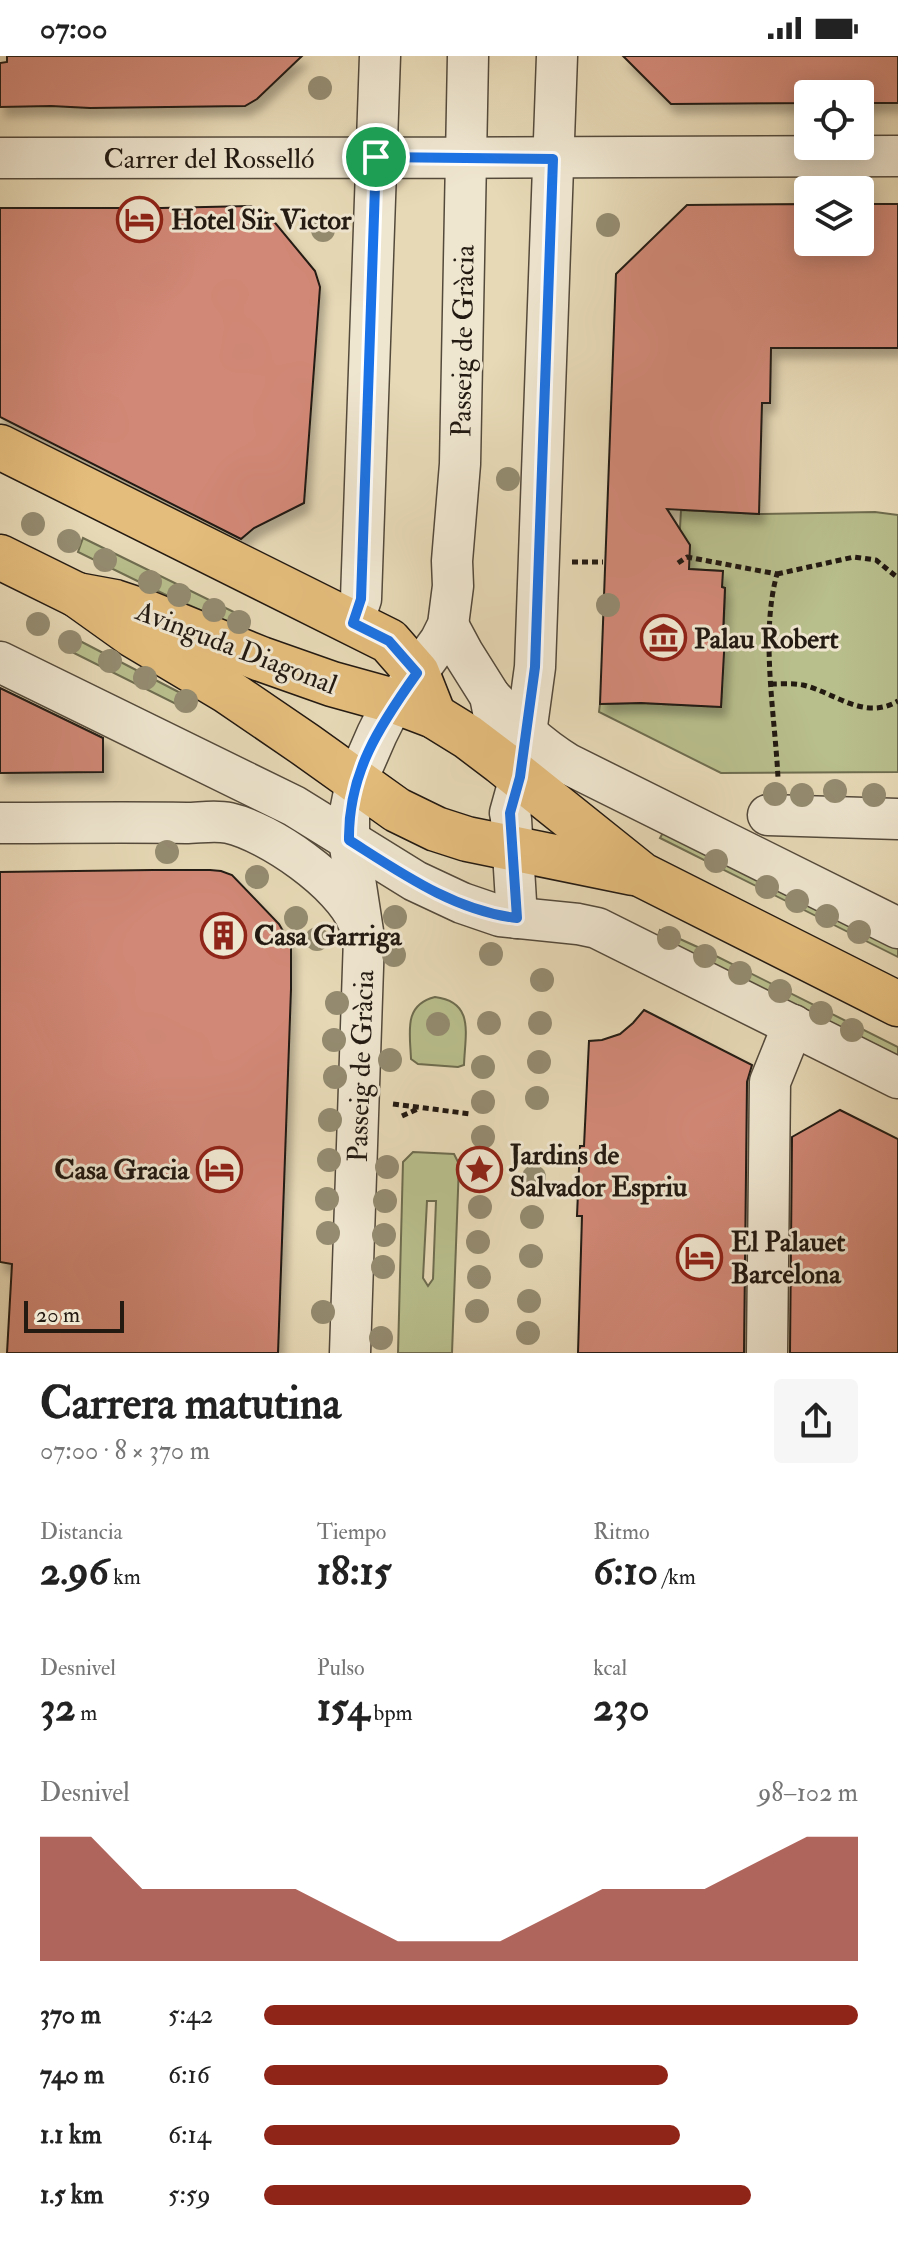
<!DOCTYPE html>
<html lang="es">
<head>
<meta charset="utf-8">
<style>
	body { margin:0; font-family:"IM FELL Double Pica",serif; background:#f6f6f6; color:#222; height:100vh; display:flex; flex-direction:column; font-size:30px; white-space:nowrap }
	* { box-sizing:border-box; margin:0 }
	p { font-size:26px; color:#767676 }
	.icon { flex:none; width:44px; height:44px; fill:none; stroke:currentColor; stroke-width:2; stroke-linecap:round; stroke-linejoin:round }
	.map { position:relative; height:1297px; overflow:hidden }
	.drawer { display:flex; flex-direction:column; background:#fff; flex:1 }
	.drawer>* { flex:none }
	.tools { position:absolute; left:794px; top:24px; display:grid; gap:16px }
	.tools a { display:grid; place-items:center; width:80px; height:80px; border-radius:8px; background:#fff; box-shadow:0 4px 20px #0003; font-size:40px }
	.scale { position:absolute; left:24px; bottom:20px; width:100px; box-sizing:border-box; padding-left:8px; border:4px solid #231a12; border-top:0; font-size:22px; line-height:28px; white-space:nowrap; color:#231a12; -webkit-text-stroke:6px #efe6d0; paint-order:stroke }
	.pin { position:absolute; display:grid; place-items:center; width:68px; height:68px; color:#fff; margin:-34px; border:4px solid #fff; border-radius:50%; box-shadow:0 2px 8px #0007 }
	.round { display:grid; place-items:center; flex:none; width:84px; height:84px; border-radius:8px; background:#f6f6f6 }
	.head { display:flex; align-items:center; justify-content:space-between; height:136px; padding:0 40px }
	h1 { font-size:44px; font-weight:800; line-height:60px }
	.stats { display:grid; grid-template-columns:repeat(3,1fr); gap:12px; height:136px; padding:8px 40px }
	.stats div { display:grid; align-content:center }
	.stats b { font-size:40px; font-weight:800 }
	.stats small { font-size:22px; font-weight:400 }
	.stats p { font-size:22px }
	.chart { height:224px; padding:16px 40px }
	.chart p { display:flex; justify-content:space-between }
	.chart svg { width:100%; height:144px; margin-top:8px; fill:#8f2418; opacity:.7 }
	ul { padding:0 40px; list-style:none; font-size:26px }
	li { display:grid; grid-template-columns:128px 96px 1fr; align-items:center; height:60px }
	li i { height:20px; border-radius:10px; background:#8f2418 }
	.status { display:flex; justify-content:space-between; align-items:center; height:56px; padding:0 40px; background:#fff; direction:ltr }
	.status svg { height:22px; fill:currentColor }
	.map>svg:first-child { display:block }
	.green { fill:#b8be8c; stroke:#6e6c4f; stroke-width:2; fill-rule:evenodd }
	.building { fill:#d18876; stroke:#231a12; stroke-width:2; filter:url(#shadow) }
	.lines { fill:none; stroke-linecap:round; stroke-linejoin:round }
	.minor-casing { stroke:#544a3b; stroke-width:43 }
	.major-casing { stroke:#231a12; stroke-width:47 }
	.path { stroke:#231a12; stroke-width:5; stroke-dasharray:6 4; stroke-linecap:butt }
	.minor { stroke:#efe6d0; stroke-width:40 }
	.major { stroke:#e4bc7b; stroke-width:44 }
	.tree { fill:#948b70 }
	.route-casing { stroke:#fff; stroke-width:16 }
	.route { stroke:#1a73e8; stroke-width:10 }
	.labels { text-anchor:middle; stroke-width:6; stroke-linejoin:round; paint-order:stroke }
	.street-label { font-size:28px; fill:#231a12; stroke:#efe6d0 }
	.poi-label { font-size:28px; font-weight:bold; fill:#231a12; stroke:#efe6d0; text-anchor:start }
</style>
</head>
<body>
<div class="status"><b>07:00</b><svg viewBox="0 0 49 12"><path d="M0 12V9h3v3zM5 12V6h3v6zM10 12V3h3v9zM15 12V0h3v12zM26 1h20v11H26zM47 4h2v5h-2z"/></svg></div>
<div class="map">
<svg width="898" height="1297" viewBox="0 0 898 1297">
	<defs>
		<filter id="shadow"><feDropShadow dx="5" dy="9" stdDeviation="4" flood-color="#0004"/></filter>
	</defs>
	<rect width="100%" height="100%" fill="#e7d9b6"/>
	<filter id="stains"><feTurbulence type="fractalNoise" baseFrequency=".0025" numOctaves="4"/><feColorMatrix values="0 0 0 0 .2 0 0 0 0 .09 0 0 0 0 .02 0 0 0 .5 -.17"/></filter>
	<radialGradient id="worn" r=".72"><stop offset=".6" stop-color="#630" stop-opacity="0"/><stop offset="1" stop-color="#630" stop-opacity=".3"/></radialGradient>
	<!-- green -->
	<g class="green">
		<path d="M681 454 759 458 875 456 898 459V716L721 717 599 656 600 648 641 647 721 651 725 532 722 531 721 515 688 513 678 507Z"/>
		<path d="M83 482 248 563 243 573 164 538 78 496Z"/>
		<path d="M80 585 196 645 190 655 74 597Z"/>
		<path d="M665 773 898 890V901L660 782Z"/>
		<path d="M660 874 702 893 898 991V1003L657 883Z"/>
		<path d="M435 941C475 946 465 978 464 1009L458 1011 418 1008 411 1003C410 976 403 949 435 941Z"/>
		<path d="M413 1096 454 1098 459 1108 452 1297H398L403 1106ZM427 1145H436L433 1223 428 1230 423 1222Z"/>
	</g>
	<!-- building -->
	<g class="building">
		<path d="M7 0H302L257 43 245 50 90 52 51 50 0 51V7L7 6Z"/>
		<path d="M623 0H898V47H860V38H808V47L671 48Z"/>
		<path d="M808 148V186H860V148H898V292H771L770 347H762L759 458 667 453 690 489 689 513 723 515 722 531 725 532 723 579H725L721 651 641 647 600 648 616 218 687 149Z"/>
		<path d="M250 150 267 157 315 215 320 231 304 447 254 472 241 483 0 361V152H161Z"/>
		<path d="M0 632 103 682V716L0 717Z"/>
		<path d="M153 814H210L221 815 232 819 279 868 291 889V933L278 1297H7L12 1208 0 1206V816Z"/>
		<path d="M644 954 752 1009 747 1026 744 1297H578L582 1160H577L580 1090H584L589 985 602 984 620 978 633 967Z"/>
		<path d="M840 1054 898 1083V1297H790L792 1081Z"/>
	</g>
	<g class="lines">
		<defs>
			<g id="minor">
				<path d="M0 102C299 102 599 102 898 100"/>
				<path d="M353 567 361 543 380 0"/>
				<path d="M448 569 463 597 490 640 495 665"/>
				<path d="M0 606 294 750 415 825 462 847 500 860 578 868 597 872 898 1022"/>
				<path d="M490 640C514 666 537 689 568 708L898 872"/>
				<path d="M510 757 520 721 535 611 557 0"/>
				<path d="M768 759 898 763"/>
				<path d="M511 763 517 862"/>
				<path d="M0 767C62 767 124 766 186 767 199 767 215 764 229 767 269 776 343 827 358 866"/>
				<path d="M350 1297 364 882 349 784V761L356 726 377 678 387 658 440 585 448 569 453 530 452 505 460 408 468 0"/>
				<path d="M767 1297 770 1026 793 969"/>
			</g>
			<g id="major">
				<path d="M0 391 389 585 417 617 434 660"/>
				<path d="M0 501 77 539 133 579 227 635 306 689 397 754 436 773 467 783 633 817"/>
				<path d="M77 539 115 546 145 556 261 603 332 628 397 646 434 660 468 681 501 706 642 819 898 948"/>
			</g>
		</defs>
		<!-- minor casing -->
		<use href="#minor" class="minor-casing"/>
		<!-- major casing -->
		<use href="#major" class="major-casing"/>
		<!-- path -->
		<g class="path">
			<path d="M572 506H603"/>
			<path d="M678 507 687 501 777 518C760 579 775 659 778 722"/>
			<path d="M777 518 854 501 876 504 898 522"/>
			<path d="M771 628C781 628 793 627 803 629 836 637 864 665 898 645"/>
			<path d="M393 1048 471 1058"/>
			<path d="M402 1060 420 1052"/>
		</g>
		<!-- minor -->
		<use href="#minor" class="minor"/>
		<!-- major -->
		<use href="#major" class="major"/>
	</g>
	<!-- trees -->
	<g class="tree">
		<circle cx="320" cy="32" r="12"/>
		<circle cx="608" cy="169" r="12"/>
		<circle cx="323" cy="174" r="12"/>
		<circle cx="508" cy="423" r="12"/>
		<circle cx="33" cy="468" r="12"/>
		<circle cx="69" cy="485" r="12"/>
		<circle cx="105" cy="504" r="12"/>
		<circle cx="150" cy="526" r="12"/>
		<circle cx="179" cy="539" r="12"/>
		<circle cx="608" cy="549" r="12"/>
		<circle cx="214" cy="554" r="12"/>
		<circle cx="239" cy="566" r="12"/>
		<circle cx="38" cy="568" r="12"/>
		<circle cx="70" cy="586" r="12"/>
		<circle cx="110" cy="605" r="12"/>
		<circle cx="145" cy="622" r="12"/>
		<circle cx="186" cy="645" r="12"/>
		<circle cx="835" cy="735" r="12"/>
		<circle cx="775" cy="738" r="12"/>
		<circle cx="802" cy="739" r="12"/>
		<circle cx="874" cy="739" r="12"/>
		<circle cx="167" cy="796" r="12"/>
		<circle cx="716" cy="805" r="12"/>
		<circle cx="257" cy="821" r="12"/>
		<circle cx="767" cy="831" r="12"/>
		<circle cx="797" cy="845" r="12"/>
		<circle cx="827" cy="860" r="12"/>
		<circle cx="395" cy="861" r="12"/>
		<circle cx="296" cy="862" r="12"/>
		<circle cx="859" cy="876" r="12"/>
		<circle cx="669" cy="882" r="12"/>
		<circle cx="317" cy="883" r="12"/>
		<circle cx="491" cy="898" r="12"/>
		<circle cx="394" cy="899" r="12"/>
		<circle cx="705" cy="900" r="12"/>
		<circle cx="740" cy="917" r="12"/>
		<circle cx="542" cy="924" r="12"/>
		<circle cx="780" cy="935" r="12"/>
		<circle cx="337" cy="947" r="12"/>
		<circle cx="821" cy="957" r="12"/>
		<circle cx="489" cy="967" r="12"/>
		<circle cx="540" cy="967" r="12"/>
		<circle cx="438" cy="968" r="12"/>
		<circle cx="852" cy="974" r="12"/>
		<circle cx="334" cy="984" r="12"/>
		<circle cx="390" cy="1004" r="12"/>
		<circle cx="539" cy="1006" r="12"/>
		<circle cx="483" cy="1011" r="12"/>
		<circle cx="335" cy="1021" r="12"/>
		<circle cx="537" cy="1042" r="12"/>
		<circle cx="483" cy="1046" r="12"/>
		<circle cx="330" cy="1064" r="12"/>
		<circle cx="483" cy="1081" r="12"/>
		<circle cx="329" cy="1104" r="12"/>
		<circle cx="387" cy="1111" r="12"/>
		<circle cx="481" cy="1115" r="12"/>
		<circle cx="534" cy="1121" r="12"/>
		<circle cx="327" cy="1143" r="12"/>
		<circle cx="385" cy="1145" r="12"/>
		<circle cx="480" cy="1151" r="12"/>
		<circle cx="532" cy="1161" r="12"/>
		<circle cx="328" cy="1177" r="12"/>
		<circle cx="384" cy="1179" r="12"/>
		<circle cx="478" cy="1186" r="12"/>
		<circle cx="531" cy="1200" r="12"/>
		<circle cx="383" cy="1211" r="12"/>
		<circle cx="479" cy="1221" r="12"/>
		<circle cx="529" cy="1245" r="12"/>
		<circle cx="477" cy="1255" r="12"/>
		<circle cx="323" cy="1256" r="12"/>
		<circle cx="528" cy="1277" r="12"/>
		<circle cx="381" cy="1282" r="12"/>
	</g>
	<g class="lines">
		<defs>
			<path id="route" d="M376 101 553 103 535 611 520 721 510 757 517 862C455 855 401 817 349 784 348 717 380 669 417 617L389 585 353 567 361 543Z"/>
		</defs>
		<!-- route casing -->
		<use href="#route" class="route-casing"/>
		<!-- route -->
		<use href="#route" class="route"/>
	</g>
	<!-- icons -->
	<defs>
		<symbol id="hotel-ring" viewBox="-11 -11 22 22"><circle r="9.5" fill="#efe6d0" stroke="#8f2418" stroke-width="1.5"/><path d="M-6-4.5h1.5V1H6V5H4.5V3h-9V5H-6ZM-4 0a1.8 1.8 0 1 1 3.6 0ZM.5 0V-2.5h3Q6-2.5 6 0Z" fill="#8f2418"/></symbol>
		<symbol id="museum-ring" viewBox="-11 -11 22 22"><circle r="9.5" fill="#efe6d0" stroke="#8f2418" stroke-width="1.5"/><path d="M0-6L6-3V-2H-6V-3ZM-5-1h2V3h-2ZM-1-1h2V3h-2ZM3-1h2V3H3ZM-6 4H6V6H-6Z" fill="#8f2418"/></symbol>
		<symbol id="building-ring" viewBox="-11 -11 22 22"><circle r="9.5" fill="#efe6d0" stroke="#8f2418" stroke-width="1.5"/><path d="M-4-6H4V6H1V3H-1V6H-4ZM-2.5-4.3h1.7v1.8h-1.7ZM.8-4.3h1.7v1.8H.8ZM-2.5-1h1.7V.8h-1.7ZM.8-1h1.7V.8H.8Z" fill="#8f2418"/></symbol>
		<symbol id="sight-ring" viewBox="-11 -11 22 22"><circle r="9.5" fill="#efe6d0" stroke="#8f2418" stroke-width="1.5"/><path d="M0-6L1.8-2.2L6-1.7L2.9 1.2L3.7 5.4L0 3.3L-3.7 5.4L-2.9 1.2L-6-1.7L-1.8-2.2Z" fill="#8f2418"/></symbol>
	</defs>
	<g fill-rule="evenodd">
		<use href="#hotel-ring" x="114" y="138" width="51" height="51"/>
		<use href="#museum-ring" x="638" y="556" width="51" height="51"/>
		<use href="#building-ring" x="198" y="854" width="51" height="51"/>
		<use href="#hotel-ring" x="194" y="1088" width="51" height="51"/>
		<use href="#sight-ring" x="454" y="1088" width="51" height="51"/>
		<use href="#hotel-ring" x="674" y="1176" width="51" height="51"/>
	</g>
	<g class="labels">
		<!-- street labels -->
		<g class="street-label">
			<text x="209" y="112">Carrer del Rosselló</text>
			<text transform="translate(462 285) rotate(-89)" y="10">Passeig de Gràcia</text>
			<text transform="translate(237 591) rotate(21)" y="10">Avinguda Diagonal</text>
			<text transform="translate(360 1010) rotate(-88)" y="10">Passeig de Gràcia</text>
		</g>
		<!-- poi labels -->
		<g class="poi-label">
			<text x="171" y="173">Hotel Sir Victor</text>
			<text x="694" y="592">Palau Robert</text>
			<text x="254" y="889">Casa Garriga</text>
			<text x="510" y="1108">Jardins de<tspan x="510" dy="32">Salvador Espriu</tspan></text>
			<text x="189" y="1123" text-anchor="end">Casa Gracia</text>
			<text x="731" y="1195">El Palauet<tspan x="731" dy="32">Barcelona</tspan></text>
		</g>
	</g>
	<rect width="100%" height="100%" filter="url(#stains)"/>
	<rect width="100%" height="100%" fill="url(#worn)"/>
</svg>
<div class="tools">
<a><svg class="icon" aria-label="locate" viewBox="0 0 24 24"><circle cx="12" cy="12" r="6"/><path d="M12 2v4M12 18v4M2 12h4M18 12h4"/></svg></a>
<a><svg class="icon" aria-label="layers" viewBox="0 0 24 24"><path d="M12 4l9 5-9 5-9-5zM3 14l9 5 9-5"/></svg></a>
</div>
<div class="scale">20 m</div>
<div class="pin" style="left:376px;top:101px;background:#1e9e55"><svg class="icon" aria-label="arrive" viewBox="0 0 24 24"><path d="M6 21V4h12l-3 4 3 4H6"/></svg></div>
</div>
<section class="drawer">
<div class="head"><div><h1>Carrera matutina</h1><p>07:00 · 8 × 370 m</p></div><a class="round"><svg class="icon" aria-label="share" viewBox="0 0 24 24"><path d="M12 15V3M7 8l5-5 5 5M5 13v7h14v-7"/></svg></a></div>
<div class="stats">
<div><p>Distancia</p><b>2.96<small> km</small></b></div>
<div><p>Tiempo</p><b>18:15</b></div>
<div><p>Ritmo</p><b>6:10<small> /km</small></b></div>
</div>
<div class="stats">
<div><p>Desnivel</p><b>32<small> m</small></b></div>
<div><p>Pulso</p><b>154<small> bpm</small></b></div>
<div><p>kcal</p><b>230</b></div>
</div>
<div class="chart"><p><span>Desnivel</span>98–102 m</p>
<svg viewBox="0 0 160 44" preserveAspectRatio="none"><path d="M0 44V6L10 6L20 22L30 22L40 22L50 22L60 30L70 38L80 38L90 38L100 30L110 22L120 22L130 22L140 14L150 6L160 6V44z"/></svg>
</div>
<ul>
<li><b>370 m</b>5:42<i style="width:100%"></i></li>
<li><b>740 m</b>6:16<i style="width:68%"></i></li>
<li><b>1.1 km</b>6:14<i style="width:70%"></i></li>
<li><b>1.5 km</b>5:59<i style="width:82%"></i></li>
</ul>
</section>
</body>
</html>
